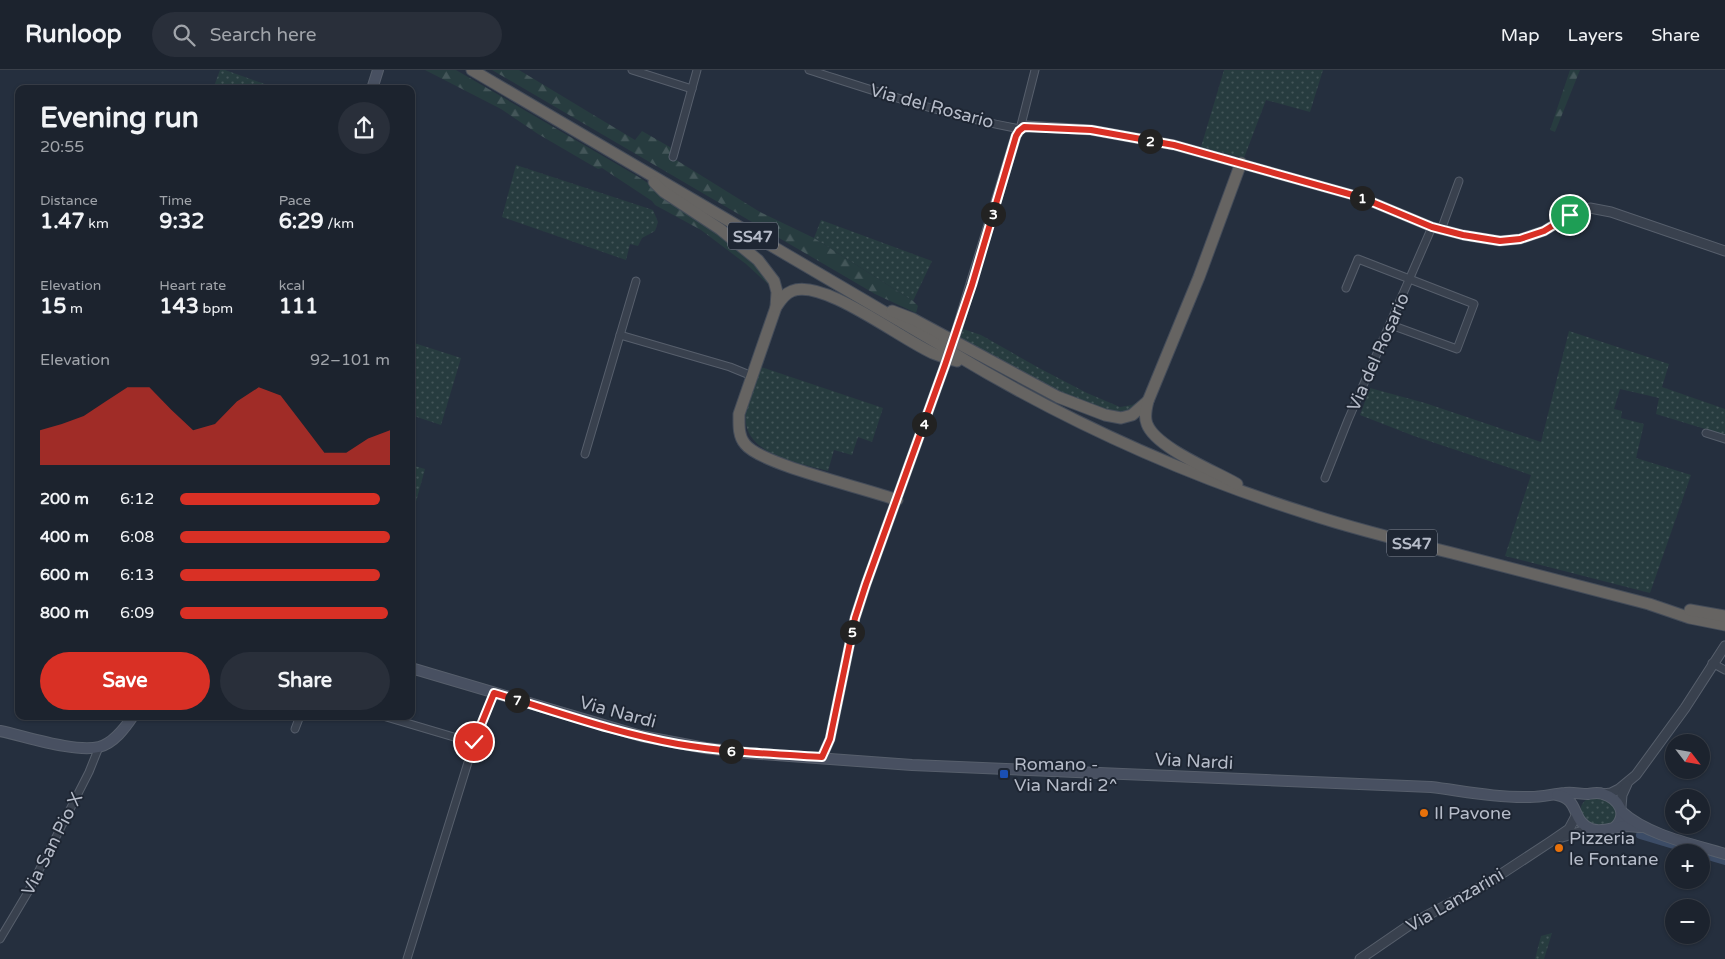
<!DOCTYPE html>
<html lang="en">
<head>
<meta charset="utf-8">
<style>
	body { margin:0; font-family:"Varela Round",sans-serif; background:#292f3a; color:#f1f3f6; height:100vh; display:flex; flex-direction:column; font-size:19px; white-space:nowrap }
	* { box-sizing:border-box; margin:0 }
	p { font-size:16px; color:#a0a4aa }
	.icon { flex:none; width:28px; height:28px; fill:none; stroke:currentColor; stroke-width:2; stroke-linecap:round; stroke-linejoin:round }
	.map { position:relative; flex:1; overflow:hidden }
	.drawer { position:absolute; left:15px; top:15px; width:400px; height:635px; display:flex; flex-direction:column; background:#1c232e; border-radius:10px; box-shadow:0 1px 4px #0004,0 0 0 1px #3a404a }
	.drawer>* { flex:none }
	.needle { width:32px; rotate:121deg }
	.buttons { position:absolute; left:1665px; top:664px; display:grid; gap:10px }
	.buttons a { display:grid; place-items:center; width:45px; height:45px; border-radius:50%; background:#1c232e; box-shadow:0 1px 4px #0004,0 0 0 1px #3a404a; font-size:25px }
	.pin { position:absolute; display:grid; place-items:center; width:42px; height:42px; color:#fff; margin:-21px; border:2px solid #fff; border-radius:50%; box-shadow:0 1px 5px #0007 }
	.km { position:absolute; width:25px; height:25px; margin:-12px; border-radius:50%; background:#222; color:#fff; font-size:14px; line-height:25px; text-align:center }
	.round { display:grid; place-items:center; flex:none; width:52px; height:52px; border-radius:26px; background:#292f3a }
	.summary { display:flex; align-items:center; justify-content:space-between; height:85px; padding:0 25px }
	h1 { font-size:28px; font-weight:700; line-height:38px }
	.metrics { display:grid; grid-template-columns:repeat(3,1fr); gap:8px; height:85px; padding:5px 25px }
	.metrics div { display:grid; align-content:center }
	.metrics b { font-size:21px; font-weight:700 }
	.metrics small { font-size:14px; font-weight:400 }
	.metrics p { font-size:14px }
	.chart { height:140px; padding:10px 25px }
	.chart p { display:flex; justify-content:space-between }
	.chart svg { width:100%; height:90px; margin-top:5px; fill:#d93025; opacity:.7 }
	.cta { display:flex; gap:10px; margin-top:auto; padding:10px 25px }
	.cta a { flex:1; height:58px; border-radius:30px; background:#d93025; color:#fff; font-size:20px; font-weight:700; line-height:58px; text-align:center }
	.cta a+a { background:#292f3a; color:#f1f3f6 }
	ul { padding:0 25px; list-style:none; font-size:16px }
	li { display:grid; grid-template-columns:80px 60px 1fr; align-items:center; height:38px }
	li i { height:12px; border-radius:6px; background:#d93025 }
	header { display:flex; align-items:center; gap:30px; box-sizing:border-box; height:70px; padding:0 25px; background:#1c232e; border-bottom:1px solid #3a404a }
	header strong { font-size:24px }
	nav { display:flex; gap:28px; margin-inline-start:auto; font-size:18px }
	.search { width:350px; height:45px; background:#292f3a; display:flex; align-items:center; gap:12px; box-sizing:border-box; padding:0 18px; border-radius:28px; color:#a0a4aa; font-size:19px }
	.map>svg:first-child { display:block }
	.grass { fill:url(#grass-dots) }
	.forest { fill:url(#forest-firs) }
	.lines { fill:none; stroke-linecap:round; stroke-linejoin:round }
	.canal { stroke:#3c4c66; stroke-width:8 }
	.minor-casing { stroke:#575f6c; stroke-width:9 }
	.tertiary-casing { stroke:#575f6c; stroke-width:11 }
	.secondary-casing { stroke:#575f6c; stroke-width:12 }
	.trunk-casing { stroke:#444c59; stroke-width:13 }
	.minor { stroke:#39414e; stroke-width:7 }
	.tertiary { stroke:#39414e; stroke-width:9 }
	.secondary { stroke:#485061; stroke-width:10 }
	.trunk { stroke:#666462; stroke-width:11 }
	.tertiary-bridge-casing { stroke:#575f6c; stroke-width:11; stroke-linecap:butt }
	.tertiary-bridge { stroke:#39414e; stroke-width:9 }
	.route-casing { stroke:#fff; stroke-width:10 }
	.route { stroke:#d93025; stroke-width:6 }
	.transit-dot { fill:#1a4fb4; stroke:#1e2633; stroke-width:2 }
	.food-dot { fill:#e8710a; stroke:#1e2633; stroke-width:2 }
	.labels { text-anchor:middle; stroke-width:4; stroke-linejoin:round; paint-order:stroke }
	.shield { fill:#1e2633; stroke:#888f9c; stroke-width:1 }
	.shield-label { font-size:16px; font-weight:bold; fill:#b6bcc9 }
	.street-label { font-size:18px; fill:#b6bcc9; stroke:#1e2633 }
	.poi-label { font-size:18px; fill:#b6bcc9; stroke:#1e2633; text-anchor:start }
</style>
</head>
<body>
<header>
<strong>Runloop</strong>
<div class="search"><svg class="icon" aria-label="search" viewBox="0 0 24 24"><circle cx="10" cy="10" r="6"/><path d="M15 15l6 6"/></svg>Search here</div>
<nav><a>Map</a><a>Layers</a><a>Share</a></nav>
</header>
<div class="map">
<svg width="1725" height="889" viewBox="0 0 1725 889">
	<defs>
		<pattern id="grass-dots" width="8" height="8" patternUnits="userSpaceOnUse" patternTransform="scale(1.25)"><rect width="8" height="8" fill="#273c3f"/><path d="M2 2h.1M6 6h.1" fill="none" stroke="#445659" stroke-width="1.8" stroke-linecap="round"/></pattern>
		<pattern id="forest-firs" width="22" height="20" patternUnits="userSpaceOnUse" patternTransform="scale(1.25)"><rect width="22" height="20" fill="#273c3f"/><path d="M5 1l3.5 6h-7zM16 11l3.5 6h-7z" fill="#445659"/></pattern>
	</defs>
	<rect width="100%" height="100%" fill="#252f3e"/>
	<!-- grass -->
	<g class="grass">
		<path d="M220 0H225L279 19H213Z"/>
		<path d="M1224 0H1323L1310 42 1266 30 1244 88 1201 77Z"/>
		<path d="M516 95 653 140 658 152 655 161 642 168 638 176 630 174 626 190 502 147Z"/>
		<path d="M821 150 932 191 913 231 814 168Z"/>
		<path d="M963 259 981 265 1039 298 1087 323 1120 337 1132 335 1141 330 1151 318 1134 342 1115 343 1063 324 960 269Z"/>
		<path d="M1569 261 1669 294 1662 317 1725 339V365L1656 344 1659 328 1620 319 1614 339 1622 341 1621 348 1644 354 1636 388 1691 405 1650 523 1505 486 1531 405 1414 366 1360 345 1370 318 1425 333 1541 372Z"/>
		<path d="M411 272 461 288 441 355 411 345Z"/>
		<path d="M761 297 883 338 872 372 858 367 852 385 834 380 828 401C797 392 740 384 746 342 748 327 756 312 761 297Z"/>
		<path d="M411 395 425 399 412 446H411Z"/>
		<path d="M1596 727C1607 729 1616 734 1618 745L1612 754C1598 756 1586 756 1580 741 1582 731 1586 728 1596 727Z"/>
		<path d="M1552 863 1544 889H1535L1541 866Z"/>
	</g>
	<!-- forest -->
	<g class="forest">
		<path d="M425 0H456L637 106 715 157 767 201 771 217 746 194 701 160 655 135 652 131 602 98 598 99 538 64 501 39Z"/>
		<path d="M492 0H519L635 70 642 61 675 80 673 88 760 142 814 168 913 231 918 236 916 243 875 224Z"/>
		<path d="M1570 0H1580L1555 62 1550 60Z"/>
	</g>
	<g class="lines">
		<!-- canal -->
		<g class="canal">
			<path d="M1640 765 1697 782"/>
			<path d="M1701 784 1725 791"/>
		</g>
		<defs>
			<g id="minor">
				<path d="M632 0 692 19"/>
				<path d="M809 0C878 22 948 46 1020 59L1035 0"/>
				<path d="M673 87 697 0"/>
				<path d="M1441 160 1459 111"/>
				<path d="M1346 218 1358 189 1474 234 1457 279 1391 255"/>
				<path d="M620 265 730 297 752 306"/>
				<path d="M1706 363 1725 369"/>
				<path d="M585 384 636 211"/>
				<path d="M1325 408 1348 350 1432 157"/>
				<path d="M1712 593 1725 600"/>
				<path d="M383 646 474 673"/>
				<path d="M295 659 300 646"/>
				<path d="M0 869 28 822 89 702 99 677"/>
				<path d="M407 889 474 673 494 623"/>
			</g>
			<g id="tertiary">
				<path d="M956 263 1016 66 1020 59 1026 56 1091 60 1174 75 1360 127 1432 157 1463 165 1500 171 1520 169 1544 161 1570 145 1590 138 1611 142 1725 181"/>
				<path d="M822 687 830 669 855 548 866 514 945 295"/>
				<path d="M1603 724 1611 723 1619 719 1636 705 1685 638 1725 576"/>
				<path d="M1621 737 1622 725 1627 714"/>
				<path d="M1562 767 1590 759"/>
				<path d="M1360 889 1411 854 1486 814 1550 772 1569 759 1576 746"/>
			</g>
			<g id="secondary">
				<path d="M372 19 378 0"/>
				<path d="M411 598 641 666 705 678 748 683 912 695 1431 717C1463 721 1497 728 1530 727 1542 727 1553 724 1565 723 1573 722 1580 724 1588 724 1594 723 1598 722 1603 724 1619 729 1629 745 1614 758"/>
				<path d="M0 661C25 666 75 683 99 677 114 673 125 658 133 646"/>
				<path d="M1557 725C1580 729 1571 751 1591 759 1602 763 1614 757 1626 756 1631 756 1636 757 1642 757"/>
				<path d="M1622 742C1647 765 1692 774 1725 784"/>
			</g>
			<g id="trunk">
				<path d="M472 0 944 277"/>
				<path d="M654 112 664 122 720 159 758 190 774 211 777 222 776 237 739 344C739 354 738 366 745 374 761 395 866 418 897 430"/>
				<path d="M776 237C780 231 784 224 792 221 824 208 903 271 935 284 942 287 950 289 957 291"/>
				<path d="M892 241 913 249 1058 327 1105 345 1121 348 1132 345 1148 331"/>
				<path d="M953 283C1064 350 1182 404 1306 443 1354 459 1403 471 1452 483 1517 500 1583 517 1649 534L1690 548 1725 555"/>
				<path d="M1237 414C1215 401 1156 378 1147 354 1144 347 1146 339 1148 331L1199 207 1241 93"/>
				<path d="M1690 540 1725 546"/>
			</g>
		</defs>
		<!-- minor casing -->
		<use href="#minor" class="minor-casing"/>
		<!-- tertiary casing -->
		<use href="#tertiary" class="tertiary-casing"/>
		<!-- secondary casing -->
		<use href="#secondary" class="secondary-casing"/>
		<!-- trunk casing -->
		<use href="#trunk" class="trunk-casing"/>
		<!-- minor -->
		<use href="#minor" class="minor"/>
		<!-- tertiary -->
		<use href="#tertiary" class="tertiary"/>
		<!-- secondary -->
		<use href="#secondary" class="secondary"/>
		<!-- trunk -->
		<use href="#trunk" class="trunk"/>
		<defs>
			<path id="tertiary-bridge" d="M945 295 956 263"/>
		</defs>
		<!-- tertiary-bridge casing -->
		<use href="#tertiary-bridge" class="tertiary-bridge-casing"/>
		<!-- tertiary-bridge -->
		<use href="#tertiary-bridge" class="tertiary-bridge"/>
	</g>
	<g class="lines">
		<defs>
			<path id="route" d="M474 672 494 623C555 641 615 663 678 674 725 682 774 684 822 687L830 669 855 548 866 514 945 295 972 215 1016 66 1019 61 1024 57 1091 60 1174 75 1360 127 1432 157 1463 165 1500 171 1520 169 1544 161 1570 145"/>
		</defs>
		<!-- route casing -->
		<use href="#route" class="route-casing"/>
		<!-- route -->
		<use href="#route" class="route"/>
	</g>
	<!-- markers -->
	<rect class="transit-dot" x="999" y="699" width="10" height="10" rx="2.5"/>
	<g class="food-dot">
		<circle cx="1424" cy="743" r="5"/>
		<circle cx="1559" cy="778" r="5"/>
	</g>
	<g class="labels">
		<!-- shield labels -->
		<g class="shield">
			<rect x="728" y="152.5" width="50" height="27" rx="4"/>
			<rect x="1387" y="459.5" width="50" height="27" rx="4"/>
		</g>
		<g class="shield-label">
			<text x="753" y="172">SS47</text>
			<text x="1412" y="479">SS47</text>
		</g>
		<!-- street labels -->
		<g class="street-label">
			<text transform="translate(932 36) rotate(15)" y="6">Via del Rosario</text>
			<text transform="translate(1378 282) rotate(-66)" y="6">Via del Rosario</text>
			<text transform="translate(618 642) rotate(15)" y="6">Via Nardi</text>
			<text transform="translate(1194 691) rotate(3)" y="6">Via Nardi</text>
			<text transform="translate(52 774) rotate(-63)" y="6">Via San Pio X</text>
			<text transform="translate(1455 830) rotate(-30)" y="6">Via Lanzarini</text>
		</g>
		<!-- poi labels -->
		<g class="poi-label">
			<text x="1014" y="700">Romano -<tspan x="1014" dy="21">Via Nardi 2^</tspan></text>
			<text x="1434" y="749">Il Pavone</text>
			<text x="1569" y="774">Pizzeria<tspan x="1569" dy="21">le Fontane</tspan></text>
		</g>
	</g>
</svg>
<div class="buttons">
<a><svg class="needle" viewBox="-14 -14 28 28"><path d="M0-13l5 13h-10z" fill="#e53935"/><path d="M0 13l5-13h-10z" fill="#a0a4aa"/></svg></a>
<a><svg class="icon" aria-label="locate" viewBox="0 0 24 24"><circle cx="12" cy="12" r="6"/><path d="M12 2v4M12 18v4M2 12h4M18 12h4"/></svg></a>
<a>+</a>
<a>−</a>
</div>
<div class="pin" style="left:1570px;top:145px;background:#1e9e55"><svg class="icon" aria-label="arrive" viewBox="0 0 24 24"><path d="M6 21V4h12l-3 4 3 4H6"/></svg></div>
<div class="pin" style="left:474px;top:672px;background:#d93025"><svg class="icon" aria-label="check" viewBox="0 0 24 24"><path d="M5 12l5 5 9-10"/></svg></div>
<b class="km" style="left:1362px;top:128px">1</b>
<b class="km" style="left:1150px;top:71px">2</b>
<b class="km" style="left:993px;top:144px">3</b>
<b class="km" style="left:924px;top:354px">4</b>
<b class="km" style="left:852px;top:562px">5</b>
<b class="km" style="left:731px;top:681px">6</b>
<b class="km" style="left:517px;top:630px">7</b>
<section class="drawer">
<div class="summary"><div><h1>Evening run</h1><p>20:55</p></div><a class="round"><svg class="icon" aria-label="share" viewBox="0 0 24 24"><path d="M12 15V3M7 8l5-5 5 5M5 13v7h14v-7"/></svg></a></div>
<div class="metrics">
<div><p>Distance</p><b>1.47<small> km</small></b></div>
<div><p>Time</p><b>9:32</b></div>
<div><p>Pace</p><b>6:29<small> /km</small></b></div>
</div>
<div class="metrics">
<div><p>Elevation</p><b>15<small> m</small></b></div>
<div><p>Heart rate</p><b>143<small> bpm</small></b></div>
<div><p>kcal</p><b>111</b></div>
</div>
<div class="chart"><p><span>Elevation</span>92–101 m</p>
<svg viewBox="0 0 160 44" preserveAspectRatio="none"><path d="M0 44V27L10 24L20 20L30 13L40 6L50 6L60 17L70 27L80 24L90 13L100 6L110 10L120 24L130 38L140 38L150 31L160 27V44z"/></svg>
</div>
<ul>
<li><b>200 m</b>6:12<i style="width:95%"></i></li>
<li><b>400 m</b>6:08<i style="width:100%"></i></li>
<li><b>600 m</b>6:13<i style="width:95%"></i></li>
<li><b>800 m</b>6:09<i style="width:99%"></i></li>
</ul>
<div class="cta"><a>Save</a><a>Share</a></div>
</section>
</div>
</body>
</html>
